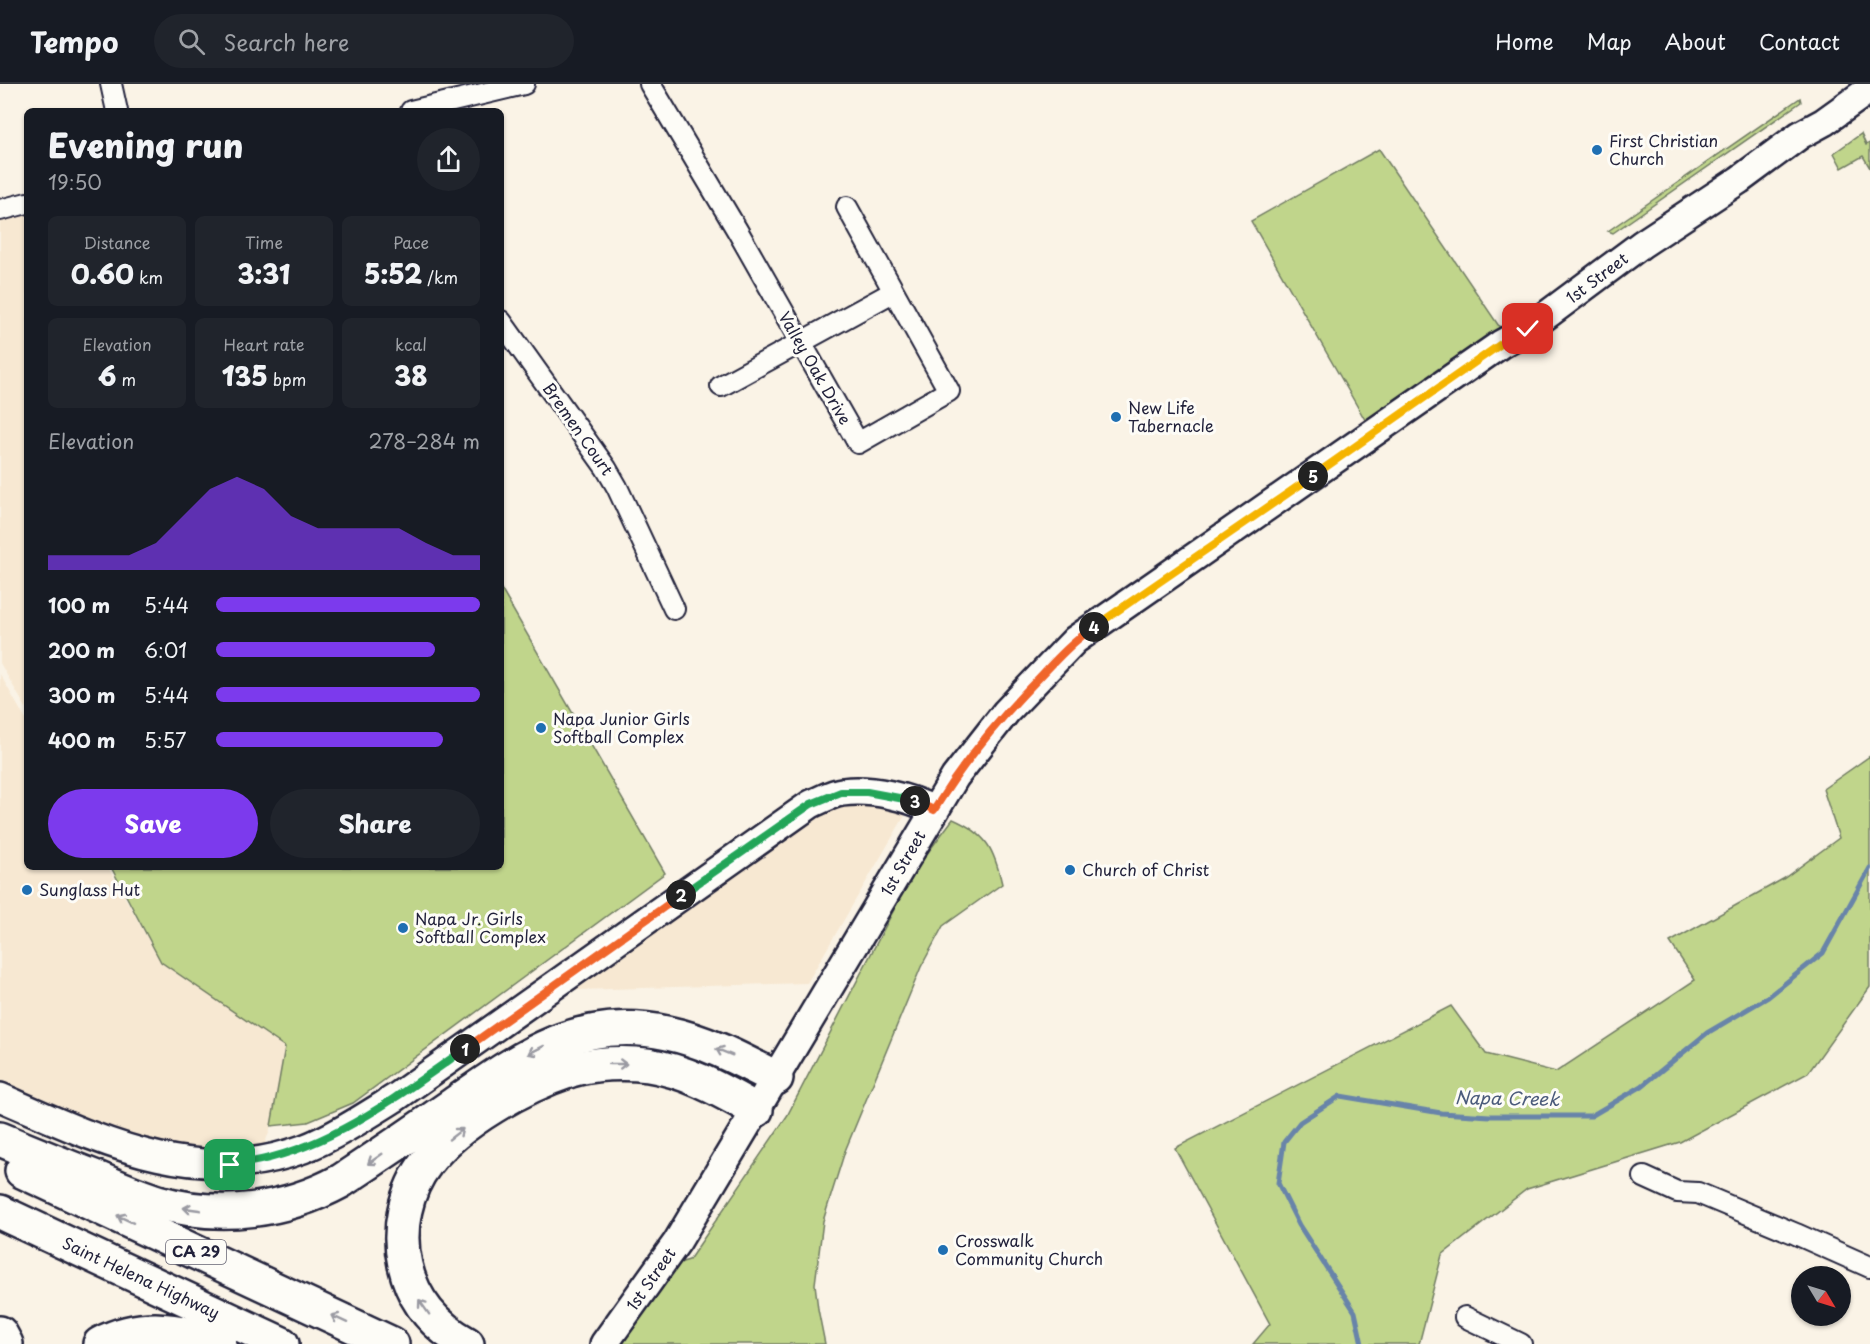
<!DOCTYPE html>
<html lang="en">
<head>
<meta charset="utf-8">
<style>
	body { margin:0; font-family:"Playpen Sans",sans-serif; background:#20242c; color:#f1f3f6; height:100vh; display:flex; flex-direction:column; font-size:22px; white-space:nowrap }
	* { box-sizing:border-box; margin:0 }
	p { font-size:20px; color:#9ea1a6 }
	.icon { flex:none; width:33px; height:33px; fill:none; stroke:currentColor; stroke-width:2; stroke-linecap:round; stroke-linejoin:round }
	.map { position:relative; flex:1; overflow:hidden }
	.side { position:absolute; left:24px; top:24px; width:480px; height:762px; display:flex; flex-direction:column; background:#171b24; border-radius:9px; box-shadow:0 2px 4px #0004 }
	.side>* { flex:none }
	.needle { width:39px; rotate:128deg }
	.controls { position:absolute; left:1791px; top:1182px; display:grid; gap:12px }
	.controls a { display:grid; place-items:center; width:60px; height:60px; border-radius:50%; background:#171b24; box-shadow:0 2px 4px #0004; font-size:30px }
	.pin { position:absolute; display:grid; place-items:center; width:51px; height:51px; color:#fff; margin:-26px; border-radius:12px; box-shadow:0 3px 9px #0006 }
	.km { position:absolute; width:30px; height:30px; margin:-15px; border-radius:50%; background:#222; color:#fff; font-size:16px; line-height:30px; text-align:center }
	.round { display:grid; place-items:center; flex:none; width:63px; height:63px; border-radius:32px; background:#20242c }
	.headline { display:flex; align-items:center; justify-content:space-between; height:102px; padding:0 24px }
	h1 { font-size:33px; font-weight:800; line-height:45px }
	.figures { display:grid; grid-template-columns:repeat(3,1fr); gap:9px; height:102px; padding:6px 24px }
	.figures div { display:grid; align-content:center; border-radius:9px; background:#20242c; text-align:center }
	.figures b { font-size:26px; font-weight:800 }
	.figures small { font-size:16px; font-weight:400 }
	.figures p { font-size:16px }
	.chart { height:168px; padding:12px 24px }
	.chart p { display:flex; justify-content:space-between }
	.chart svg { width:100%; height:108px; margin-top:6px; fill:#7c3aed; opacity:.7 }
	.primary-button { display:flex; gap:12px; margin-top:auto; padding:12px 24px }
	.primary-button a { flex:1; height:69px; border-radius:36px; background:#7c3aed; color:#fff; font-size:24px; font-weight:800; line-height:69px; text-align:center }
	.primary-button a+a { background:#20242c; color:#f1f3f6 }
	ul { padding:0 24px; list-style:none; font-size:20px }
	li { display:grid; grid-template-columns:96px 72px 1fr; align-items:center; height:45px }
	li i { height:15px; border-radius:8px; background:#7c3aed }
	header { display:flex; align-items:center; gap:36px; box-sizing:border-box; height:84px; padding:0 30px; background:#171b24; border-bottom:2px solid #363941 }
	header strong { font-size:28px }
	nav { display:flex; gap:33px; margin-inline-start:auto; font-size:21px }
	.search { width:420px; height:54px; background:#20242c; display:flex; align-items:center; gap:15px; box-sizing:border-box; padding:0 21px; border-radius:33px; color:#9ea1a6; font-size:22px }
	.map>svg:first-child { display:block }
	.built { fill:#f7e8d2 }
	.green { fill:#c0d58b; stroke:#717c63; stroke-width:1.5 }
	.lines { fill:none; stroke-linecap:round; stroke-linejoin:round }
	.stream { stroke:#6884a9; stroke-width:5 }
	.street-casing { stroke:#22223b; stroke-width:24 }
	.secondary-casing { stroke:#22223b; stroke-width:32 }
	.highway-casing { stroke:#22223b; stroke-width:38 }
	.street { stroke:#fdfcf7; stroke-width:20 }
	.secondary { stroke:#fdfcf7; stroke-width:27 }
	.highway { stroke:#fdfcf7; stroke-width:33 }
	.oneway { stroke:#9a9aa2 }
	.split-1-casing { stroke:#fff; stroke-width:12 }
	.split-2-casing { stroke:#fff; stroke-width:12 }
	.split-3-casing { stroke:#fff; stroke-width:12 }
	.split-4-casing { stroke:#fff; stroke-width:12 }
	.split-5-casing { stroke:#fff; stroke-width:12 }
	.split-6-casing { stroke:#fff; stroke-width:12 }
	.split-1 { stroke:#22a559; stroke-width:8 }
	.split-2 { stroke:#f0652b; stroke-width:8 }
	.split-3 { stroke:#22a559; stroke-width:8 }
	.split-4 { stroke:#f0652b; stroke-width:8 }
	.split-5 { stroke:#f5b400; stroke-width:8 }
	.split-6 { stroke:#f5b400; stroke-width:8 }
	.poi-dot { fill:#1f6fb2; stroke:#fdfcf7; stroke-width:2 }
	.labels { text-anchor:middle; stroke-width:6; stroke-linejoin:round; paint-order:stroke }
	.shield { fill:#fdfcf7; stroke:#646373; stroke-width:1.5 }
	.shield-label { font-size:15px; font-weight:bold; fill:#22223b }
	.poi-label { font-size:16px; fill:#22223b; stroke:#fdfcf7; text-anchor:start }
	.street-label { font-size:16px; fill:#22223b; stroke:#fdfcf7 }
	.water-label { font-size:18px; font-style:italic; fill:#4b5b7b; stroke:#fdfcf7 }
</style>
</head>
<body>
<header>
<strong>Tempo</strong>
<div class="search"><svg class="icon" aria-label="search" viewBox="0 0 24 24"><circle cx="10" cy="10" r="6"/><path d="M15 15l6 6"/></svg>Search here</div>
<nav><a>Home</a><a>Map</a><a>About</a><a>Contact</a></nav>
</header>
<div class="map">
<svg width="1870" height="1260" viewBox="0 0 1870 1260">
	<rect width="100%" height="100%" fill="#faf3e6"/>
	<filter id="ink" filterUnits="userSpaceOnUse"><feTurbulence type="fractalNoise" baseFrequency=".0167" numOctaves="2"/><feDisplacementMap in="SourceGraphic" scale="12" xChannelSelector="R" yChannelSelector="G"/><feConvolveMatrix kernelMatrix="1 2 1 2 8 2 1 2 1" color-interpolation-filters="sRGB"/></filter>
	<g filter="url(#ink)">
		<!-- built -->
		<g class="built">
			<path d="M27 119V626L0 579V126Z"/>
			<path d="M0 590 27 638V783H108L161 878 285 963 271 1042 259 1077 230 1081 0 1013Z"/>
			<path d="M914 716 807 899 547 907 811 720Z"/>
		</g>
		<!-- green -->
		<g class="green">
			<path d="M1800 14 1801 18 1613 149 1608 147Z"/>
			<path d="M1861 50 1866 61 1870 59V84L1863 72 1842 84 1834 69Z"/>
			<path d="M1379 65 1503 248 1368 341 1251 137Z"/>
			<path d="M501 505 665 789 353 1019 308 1038 271 1042 285 963 161 878 111 783H501Z"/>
			<path d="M1870 672V903L1808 989 1680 1058 1527 1105 1442 1171 1419 1260H1253L1270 1240 1175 1064 1451 922 1486 970 1556 988 1695 896 1670 858 1783 795 1839 754 1823 705Z"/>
			<path d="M953 735C987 750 994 765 1002 800L943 842 921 883 845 1067 823 1137 815 1200 818 1225 825 1260H604L659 1185 689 1176 787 1032 914 787Z"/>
		</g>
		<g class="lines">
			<!-- stream -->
			<path class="stream" d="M1362 1260 1355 1228 1299 1141 1278 1099 1284 1058 1300 1038 1340 1012 1441 1029 1490 1032H1591L1642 1002 1707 949 1768 913 1823 869 1870 784"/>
			<defs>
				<g id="street">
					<path d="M111 0 117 27"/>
					<path d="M650 0 737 146 858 359 949 307 847 123"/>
					<path d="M411 27 524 0"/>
					<path d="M0 126 27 119"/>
					<path d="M501 237 606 384 617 403 674 525"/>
					<path d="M721 302 893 208"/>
					<path d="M1644 1093 1677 1108 1698 1109 1796 1150 1870 1183"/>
					<path d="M1465 1233 1521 1260"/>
				</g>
				<g id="secondary">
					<path d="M0 1013C99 1056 195 1105 303 1065 336 1052 366 1032 395 1014L811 720C821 716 832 709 842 708 872 704 908 713 934 726"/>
					<path d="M604 1260 677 1158 955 693 1006 628 1075 556 1501 260 1528 245 1642 160 1739 96 1800 51 1824 38 1870 5"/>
				</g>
				<g id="highway">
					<path d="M0 1055C31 1068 63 1081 94 1093 115 1102 137 1112 158 1118 220 1136 286 1127 341 1097 379 1072 417 1046 454 1020 521 973 580 930 667 949 706 957 741 976 776 994"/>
					<path d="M22 1087 392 1260"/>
					<path d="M0 1128 282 1260"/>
					<path d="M0 1249 6 1260"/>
					<path d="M100 1260C140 1239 178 1244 219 1260"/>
					<path d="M467 1260C436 1243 413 1217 405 1181 397 1146 405 1106 427 1078 459 1037 523 1002 571 986 594 979 625 978 648 981 688 987 722 1007 756 1026"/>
				</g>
			</defs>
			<!-- street casing -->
			<use href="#street" class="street-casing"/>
			<!-- secondary casing -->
			<use href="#secondary" class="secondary-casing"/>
			<!-- highway casing -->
			<use href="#highway" class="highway-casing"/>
			<!-- street -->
			<use href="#street" class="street"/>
			<!-- secondary -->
			<use href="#secondary" class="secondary"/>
			<!-- highway -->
			<use href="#highway" class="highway"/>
		</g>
		<!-- one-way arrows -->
		<defs><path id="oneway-shaft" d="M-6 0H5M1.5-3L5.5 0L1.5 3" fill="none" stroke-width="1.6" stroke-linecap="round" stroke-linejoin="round" transform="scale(1.5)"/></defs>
		<g class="oneway">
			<use href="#oneway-shaft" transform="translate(536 966) rotate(153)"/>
			<use href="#oneway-shaft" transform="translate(724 968) rotate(-158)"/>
			<use href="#oneway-shaft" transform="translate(618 980)"/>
			<use href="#oneway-shaft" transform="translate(456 1050) rotate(-38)"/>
			<use href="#oneway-shaft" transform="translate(375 1075) rotate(145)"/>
			<use href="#oneway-shaft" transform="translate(192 1125) rotate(-172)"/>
			<use href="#oneway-shaft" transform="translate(125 1135) rotate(-155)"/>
			<use href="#oneway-shaft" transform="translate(424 1223) rotate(-125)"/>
			<use href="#oneway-shaft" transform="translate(339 1235) rotate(-155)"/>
		</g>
	</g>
	<g class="lines" filter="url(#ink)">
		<defs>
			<path id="split-1" d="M230 1081C321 1072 392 1016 465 965"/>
			<path id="split-2" d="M465 965 681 811"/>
			<path id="split-3" d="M681 811 811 720 841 708H867L915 717"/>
			<path id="split-4" d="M915 717 934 726C963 679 998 636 1037 596 1055 577 1072 558 1094 543"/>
			<path id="split-5" d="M1094 543 1313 392"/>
			<path id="split-6" d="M1313 392 1501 260 1528 245"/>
		</defs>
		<!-- split-1 casing -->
		<use href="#split-1" class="split-1-casing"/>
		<!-- split-2 casing -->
		<use href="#split-2" class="split-2-casing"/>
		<!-- split-3 casing -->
		<use href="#split-3" class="split-3-casing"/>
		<!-- split-4 casing -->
		<use href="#split-4" class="split-4-casing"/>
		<!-- split-5 casing -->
		<use href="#split-5" class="split-5-casing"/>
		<!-- split-6 casing -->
		<use href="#split-6" class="split-6-casing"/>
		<!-- split-1 -->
		<use href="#split-1" class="split-1"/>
		<!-- split-2 -->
		<use href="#split-2" class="split-2"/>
		<!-- split-3 -->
		<use href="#split-3" class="split-3"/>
		<!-- split-4 -->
		<use href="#split-4" class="split-4"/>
		<!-- split-5 -->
		<use href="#split-5" class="split-5"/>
		<!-- split-6 -->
		<use href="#split-6" class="split-6"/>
	</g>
	<!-- markers -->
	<g class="poi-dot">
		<circle cx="1597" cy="66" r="6"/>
		<circle cx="1116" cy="333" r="6"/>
		<circle cx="541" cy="644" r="6"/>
		<circle cx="1070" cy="786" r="6"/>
		<circle cx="27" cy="806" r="6"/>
		<circle cx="403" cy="844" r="6"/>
		<circle cx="943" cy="1166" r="6"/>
	</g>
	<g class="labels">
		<!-- shield labels -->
		<rect class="shield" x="166" y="1156" width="60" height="24" rx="4.5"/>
		<g class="shield-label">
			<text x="196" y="1173">CA 29</text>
		</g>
		<!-- poi labels -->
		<g class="poi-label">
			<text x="1609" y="63">First Christian<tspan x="1609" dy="18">Church</tspan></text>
			<text x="1128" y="330">New Life<tspan x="1128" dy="18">Tabernacle</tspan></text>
			<text x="553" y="641">Napa Junior Girls<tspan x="553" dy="18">Softball Complex</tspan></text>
			<text x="1082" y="792">Church of Christ</text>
			<text x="39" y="812">Sunglass Hut</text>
			<text x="415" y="841">Napa Jr. Girls<tspan x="415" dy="18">Softball Complex</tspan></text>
			<text x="955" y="1163">Crosswalk<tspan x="955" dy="18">Community Church</tspan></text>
		</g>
		<!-- street labels -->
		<g class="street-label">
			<text transform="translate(1597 194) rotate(-37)" y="6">1st Street</text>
			<text transform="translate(815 284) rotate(60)" y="6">Valley Oak Drive</text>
			<text transform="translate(578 345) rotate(55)" y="6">Bremen Court</text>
			<text transform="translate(903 779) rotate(-60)" y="6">1st Street</text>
			<text transform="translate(141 1194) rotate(25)" y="6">Saint Helena Highway</text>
			<text transform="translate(651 1195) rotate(-55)" y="6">1st Street</text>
		</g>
		<!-- water labels -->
		<g class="water-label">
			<text transform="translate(1507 1015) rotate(1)" y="6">Napa Creek</text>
		</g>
	</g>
</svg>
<div class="controls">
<a><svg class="needle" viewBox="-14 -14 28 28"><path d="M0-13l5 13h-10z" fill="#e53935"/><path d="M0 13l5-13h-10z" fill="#9ea1a6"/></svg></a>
</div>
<div class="pin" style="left:230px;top:1081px;background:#1e9e55"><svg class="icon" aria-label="arrive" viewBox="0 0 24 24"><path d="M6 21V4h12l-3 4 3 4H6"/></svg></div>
<div class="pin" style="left:1528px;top:245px;background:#d93025"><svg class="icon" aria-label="check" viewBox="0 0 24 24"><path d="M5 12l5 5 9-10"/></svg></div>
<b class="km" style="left:465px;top:965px">1</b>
<b class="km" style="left:681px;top:811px">2</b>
<b class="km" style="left:915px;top:717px">3</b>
<b class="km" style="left:1094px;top:543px">4</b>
<b class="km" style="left:1313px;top:392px">5</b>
<section class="side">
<div class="headline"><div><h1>Evening run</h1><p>19:50</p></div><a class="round"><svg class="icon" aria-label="share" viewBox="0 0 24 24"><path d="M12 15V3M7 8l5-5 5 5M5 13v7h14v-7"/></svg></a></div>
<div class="figures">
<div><p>Distance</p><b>0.60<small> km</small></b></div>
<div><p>Time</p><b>3:31</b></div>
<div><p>Pace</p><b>5:52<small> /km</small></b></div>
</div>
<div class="figures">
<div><p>Elevation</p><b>6<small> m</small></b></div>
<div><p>Heart rate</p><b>135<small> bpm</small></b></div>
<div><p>kcal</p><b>38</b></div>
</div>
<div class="chart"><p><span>Elevation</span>278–284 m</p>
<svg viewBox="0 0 160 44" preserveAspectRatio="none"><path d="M0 44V38L10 38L20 38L30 38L40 33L50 22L60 11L70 6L80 11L90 22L100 27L110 27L120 27L130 27L140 33L150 38L160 38V44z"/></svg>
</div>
<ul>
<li><b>100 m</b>5:44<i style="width:100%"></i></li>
<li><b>200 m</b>6:01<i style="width:83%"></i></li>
<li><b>300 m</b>5:44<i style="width:100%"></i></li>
<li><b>400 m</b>5:57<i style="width:86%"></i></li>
</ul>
<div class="primary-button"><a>Save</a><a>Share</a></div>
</section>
</div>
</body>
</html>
